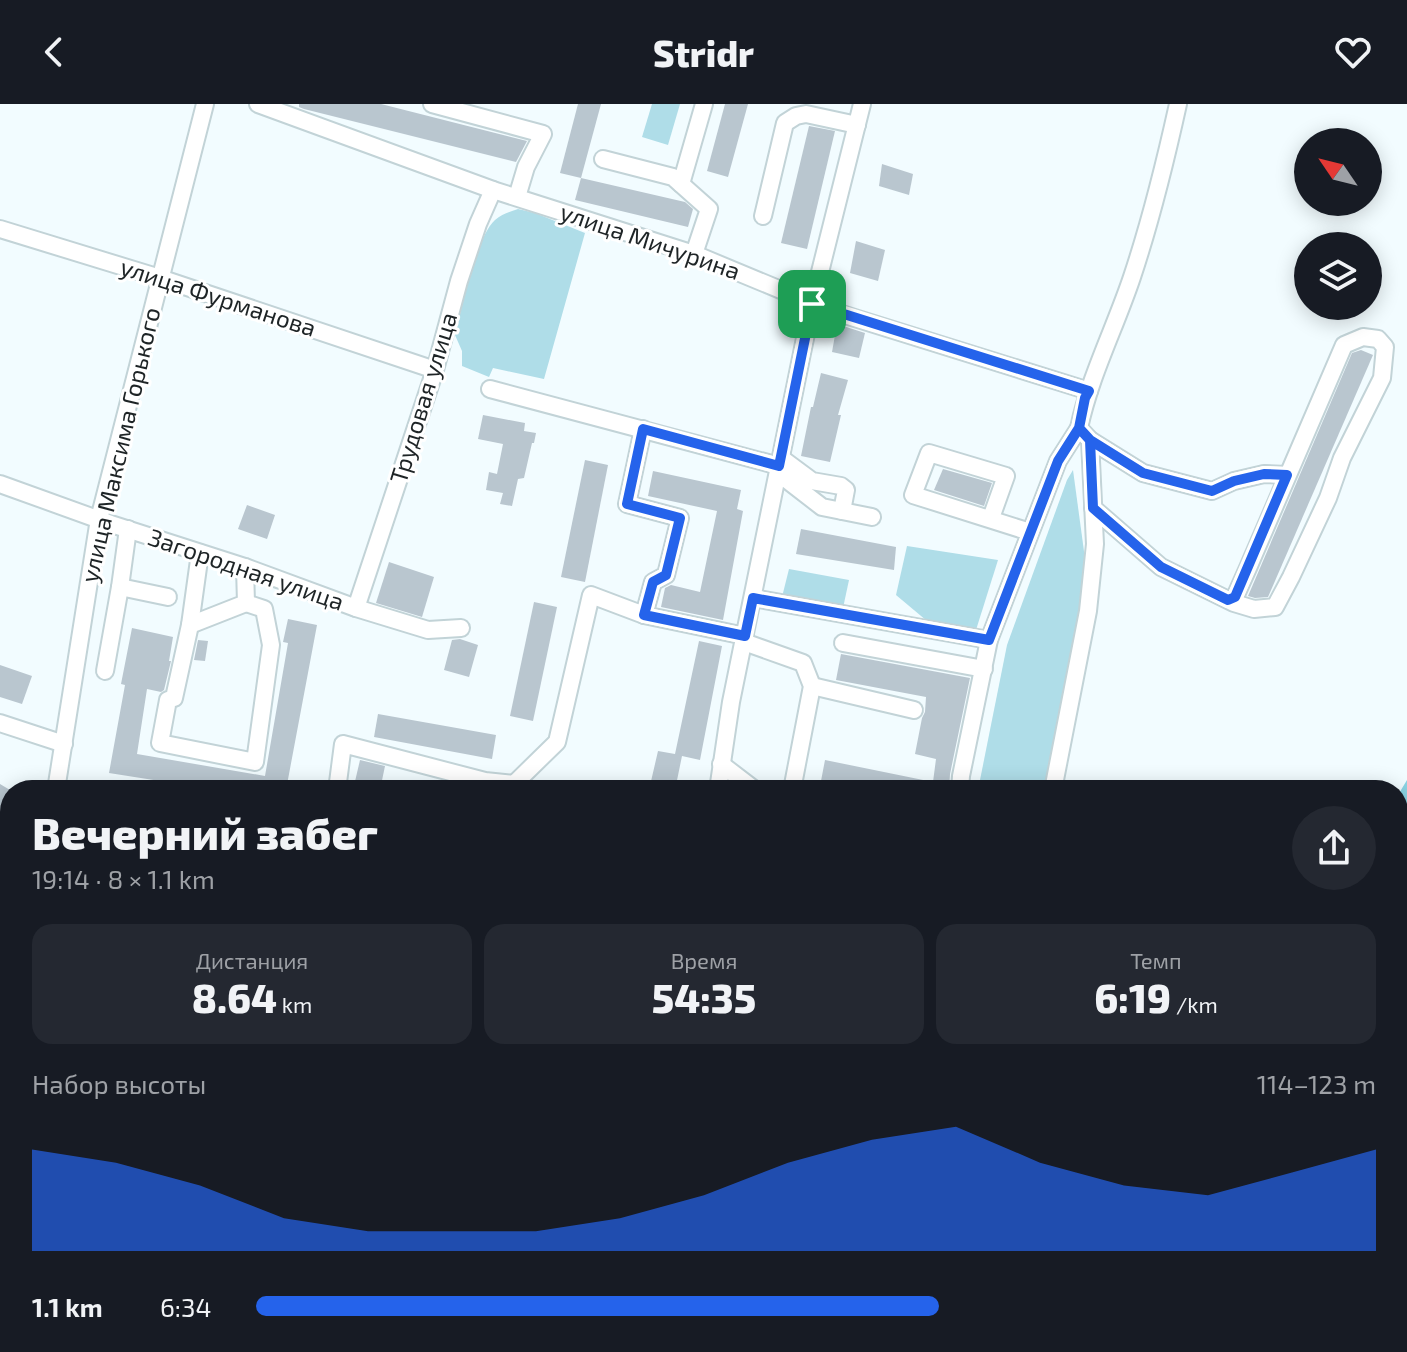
<!DOCTYPE html>
<html lang="ru">
<head>
<meta charset="utf-8">
<style>
	body { margin:0; font-family:"Exo 2",sans-serif; background:#242831; color:#f1f3f6; height:100vh; display:flex; flex-direction:column; font-size:30px; white-space:nowrap }
	* { box-sizing:border-box; margin:0 }
	p { font-size:26px; color:#9ea1a6 }
	.icon { flex:none; width:44px; height:44px; fill:none; stroke:currentColor; stroke-width:2; stroke-linecap:round; stroke-linejoin:round }
	.map { position:relative; flex:1; overflow:hidden }
	.sheet { position:absolute; left:0px; top:676px; width:1408px; height:572px; display:flex; flex-direction:column; background:#171b24; border-radius:32px 32px 0 0; box-shadow:0 4px 20px #0003 }
	.sheet>* { flex:none }
	.needle { width:52px; rotate:305deg }
	.buttons { position:absolute; left:1294px; top:24px; display:grid; gap:16px }
	.buttons a { display:grid; place-items:center; width:88px; height:88px; border-radius:50%; background:#171b24; box-shadow:0 4px 20px #0003; font-size:40px }
	.pin { position:absolute; display:grid; place-items:center; width:68px; height:68px; color:#fff; margin:-34px; border-radius:16px; box-shadow:0 4px 12px #0006 }
	.round { display:grid; place-items:center; flex:none; width:84px; height:84px; border-radius:42px; background:#242831 }
	.headline { display:flex; align-items:center; justify-content:space-between; height:136px; padding:0 32px }
	h1 { font-size:44px; font-weight:800; line-height:60px }
	.stats { display:grid; grid-template-columns:repeat(3,1fr); gap:12px; height:136px; padding:8px 32px }
	.stats div { display:grid; align-content:center; border-radius:20px; background:#242831; text-align:center }
	.stats b { font-size:40px; font-weight:800 }
	.stats small { font-size:22px; font-weight:400 }
	.stats p { font-size:22px }
	.chart { height:224px; padding:16px 32px }
	.chart p { display:flex; justify-content:space-between }
	.chart svg { width:100%; height:144px; margin-top:8px; fill:#2563eb; opacity:.7 }
	ul { padding:0 32px; list-style:none; font-size:26px }
	li { display:grid; grid-template-columns:128px 96px 1fr; align-items:center; height:60px }
	li i { height:20px; border-radius:10px; background:#2563eb }
	header { display:flex; justify-content:space-between; align-items:center; height:104px; padding:0 32px; background:#171b24; font-size:36px; font-weight:800 }
	.map>svg:first-child { display:block }
	.green { fill:#afdde8 }
	.forest { fill:#8bd4e4 }
	.building { fill:#b9c6cf }
	.lines { fill:none; stroke-linecap:round; stroke-linejoin:round }
	.minor-casing { stroke:#c2d3d7; stroke-width:20 }
	.minor { stroke:#fff; stroke-width:16 }
	.route-casing { stroke:#fff; stroke-width:16 }
	.route { stroke:#2563eb; stroke-width:10 }
	.labels { text-anchor:middle; stroke-width:6; stroke-linejoin:round; paint-order:stroke }
	.street-label { font-size:24px; fill:#1e2426; stroke:#fff }
</style>
</head>
<body>
<header><svg class="icon" aria-label="back" viewBox="0 0 24 24"><path d="M15 5l-7 7 7 7"/></svg>Stridr<svg class="icon" aria-label="heart" viewBox="0 0 24 24"><path d="M12 20l-8-8c-3-5 5-10 8-4 3-6 11-1 8 4z"/></svg></header>
<div class="map">
<svg width="1407" height="1248" viewBox="0 0 1407 1248">
	<rect width="100%" height="100%" fill="#f2fcff"/>
	<!-- green -->
	<g class="green">
		<path d="M652 0H680L668 41 642 33Z"/>
		<path d="M518 105 535 109 585 129 544 275 493 264 489 273 462 262V247L455 231C462 204 476 133 495 116 502 110 509 108 518 105Z"/>
		<path d="M1073 366 1086 462 1084 496 1045 686H978L1007 541 1067 376Z"/>
		<path d="M907 442 998 456 976 526 933 522 896 491Z"/>
		<path d="M789 465 849 476 843 504 782 493Z"/>
	</g>
	<!-- forest -->
	<path class="forest" d="M1407 676V1231L1387 1248H946L948 1238H1398V691Z"/>
	<!-- building -->
	<g class="building">
		<path d="M299 0H381L527 37 516 58 304 5 299 3Z"/>
		<path d="M578 0H601L581 74 560 69Z"/>
		<path d="M725 0H748L728 73 707 67Z"/>
		<path d="M809 22 835 27 807 145 781 139Z"/>
		<path d="M882 60 913 70 909 91 879 82Z"/>
		<path d="M581 74 685 98 693 105 688 123 575 96Z"/>
		<path d="M856 137 885 146 878 177 850 169Z"/>
		<path d="M837 220 865 229 859 254 832 248Z"/>
		<path d="M1361 246 1373 251 1268 493 1255 494 1248 492 1352 249Z"/>
		<path d="M821 269 848 276 838 311H841L830 358 801 352 811 303H813Z"/>
		<path d="M483 311 525 319 524 327 536 329 534 339H532L524 374 518 375 512 402 500 400 503 389 486 386 489 368 497 370 503 340 478 335Z"/>
		<path d="M585 356 608 361 585 478 561 473Z"/>
		<path d="M943 365 992 379 984 402 934 386Z"/>
		<path d="M653 367 741 386 737 405 743 407 723 516 661 503 665 484 671 481 700 488 717 407 648 392Z"/>
		<path d="M247 401 275 411 267 435 238 425Z"/>
		<path d="M801 425 896 443 894 466 796 450Z"/>
		<path d="M389 458 434 473 422 513 376 499Z"/>
		<path d="M534 498 557 503 533 617 510 612Z"/>
		<path d="M288 515 317 521 286 686H217L109 669 125 581 121 580 132 524 173 533 169 557H171L164 586 161 588 147 585 137 650 265 672 288 539 283 538Z"/>
		<path d="M460 535 478 541 469 573 444 566 452 536Z"/>
		<path d="M198 536 208 537 205 557 194 556Z"/>
		<path d="M699 537 722 542 700 656 682 652 675 686H649L658 647 675 650Z"/>
		<path d="M841 550 970 574 950 670 949 686H867L821 677 825 656 933 678 936 655 915 650 922 614 925 608 926 593 836 576Z"/>
		<path d="M0 561 32 572 22 600 0 593Z"/>
		<path d="M378 610 496 631 492 655 374 633Z"/>
		<path d="M360 656 385 662 380 686H353Z"/>
		<path d="M444 678 476 686H442Z"/>
		<path d="M0 680 10 686V695L0 714Z"/>
		<path d="M10 1238H35L34 1248H9Z"/>
		<path d="M238 1238H297L294 1248H262L237 1243Z"/>
		<path d="M331 1238 361 1243V1248H329Z"/>
	</g>
	<g class="lines">
		<defs>
			<g id="minor">
				<path d="M258 0 493 86 694 150 829 206 1089 287"/>
				<path d="M432 0 543 30 526 63 517 93"/>
				<path d="M603 55 673 73 709 105 694 150"/>
				<path d="M681 80 704 0"/>
				<path d="M763 112 785 19 796 12 806 10 857 21"/>
				<path d="M0 125 160 174 435 266"/>
				<path d="M490 285 779 362"/>
				<path d="M643 325 627 400 680 414 666 471 653 478 644 511"/>
				<path d="M1090 336 1143 369 1212 387 1234 377 1264 370 1287 371"/>
				<path d="M781 354 812 377 841 382 846 386 842 407"/>
				<path d="M778 369 822 403 872 413"/>
				<path d="M0 380 111 420 245 463 356 504 428 526 461 524"/>
				<path d="M1093 404 1161 463 1234 499 1254 505 1275 503 1291 473 1328 394 1342 354 1382 274 1385 243 1378 235 1363 233 1344 241 1248 464 1235 493 1228 496"/>
				<path d="M991 414 1006 372 929 349 913 391 1030 428"/>
				<path d="M200 449 190 521 174 594 168 596 160 639 255 658 271 541 264 505 246 499"/>
				<path d="M120 483 168 493"/>
				<path d="M753 494 989 536"/>
				<path d="M356 504 435 266 459 177 478 120 493 86"/>
				<path d="M190 521 246 499 245 463"/>
				<path d="M744 538 803 559 812 582 792 686"/>
				<path d="M843 539 984 565"/>
				<path d="M105 567 120 483 128 425"/>
				<path d="M812 582 914 606"/>
				<path d="M0 619 64 640"/>
				<path d="M721 660 755 686"/>
				<path d="M56 686 99 415 205 0"/>
				<path d="M337 686 343 640 485 677 514 680 557 638 591 491 644 511 745 532"/>
				<path d="M718 686 731 598 812 200 862 0"/>
				<path d="M960 686 961 672 989 536 1058 357 1079 324"/>
				<path d="M1053 686 1088 507 1095 440 1090 336 1079 324C1090 272 1115 224 1132 173 1151 116 1165 59 1178 0"/>
				<path d="M0 785 10 790"/>
				<path d="M0 977 10 934"/>
				<path d="M0 1105 10 1109"/>
				<path d="M117 1238 162 1248"/>
				<path d="M579 1238 624 1248"/>
				<path d="M667 1238 715 1248"/>
				<path d="M305 1248 308 1238"/>
				<path d="M743 1248 745 1238"/>
				<path d="M930 1248 932 1238"/>
			</g>
		</defs>
		<!-- minor casing -->
		<use href="#minor" class="minor-casing"/>
		<!-- minor -->
		<use href="#minor" class="minor"/>
	</g>
	<g class="lines">
		<defs>
			<path id="route" d="M812 200 779 362 643 325 627 400 680 414 666 471 653 478 644 511 745 532 753 494 989 536 1058 357 1079 324 1090 336 1093 404 1161 463 1228 496 1235 493 1287 371 1264 370 1234 377 1212 387 1143 369 1090 336 1079 324 1085 294 1089 287 812 200"/>
		</defs>
		<!-- route casing -->
		<use href="#route" class="route-casing"/>
		<!-- route -->
		<use href="#route" class="route"/>
	</g>
	<g class="labels">
		<!-- street labels -->
		<g class="street-label">
			<text transform="translate(650 138) rotate(19)" y="8">улица Мичурина</text>
			<text transform="translate(218 194) rotate(18)" y="8">улица Фурманова</text>
			<text transform="translate(424 294) rotate(-73)" y="8">Трудовая улица</text>
			<text transform="translate(121 341) rotate(-77)" y="8">улица Максима Горького</text>
			<text transform="translate(246 466) rotate(19)" y="8">Загородная улица</text>
		</g>
	</g>
</svg>
<div class="buttons">
<a><svg class="needle" viewBox="-14 -14 28 28"><path d="M0-13l5 13h-10z" fill="#e53935"/><path d="M0 13l5-13h-10z" fill="#9ea1a6"/></svg></a>
<a><svg class="icon" aria-label="layers" viewBox="0 0 24 24"><path d="M12 4l9 5-9 5-9-5zM3 14l9 5 9-5"/></svg></a>
</div>
<div class="pin" style="left:812px;top:200px;background:#1e9e55"><svg class="icon" aria-label="arrive" viewBox="0 0 24 24"><path d="M6 21V4h12l-3 4 3 4H6"/></svg></div>
<section class="sheet">
<div class="headline"><div><h1>Вечерний забег</h1><p>19:14 · 8 × 1.1 km</p></div><a class="round"><svg class="icon" aria-label="share" viewBox="0 0 24 24"><path d="M12 15V3M7 8l5-5 5 5M5 13v7h14v-7"/></svg></a></div>
<div class="stats">
<div><p>Дистанция</p><b>8.64<small> km</small></b></div>
<div><p>Время</p><b>54:35</b></div>
<div><p>Темп</p><b>6:19<small> /km</small></b></div>
</div>
<div class="chart"><p><span>Набор высоты</span>114–123 m</p>
<svg viewBox="0 0 160 44" preserveAspectRatio="none"><path d="M0 44V13L10 17L20 24L30 34L40 38L50 38L60 38L70 34L80 27L90 17L100 10L110 6L120 17L130 24L140 27L150 20L160 13V44z"/></svg>
</div>
<ul>
<li><b>1.1 km</b>6:34<i style="width:61%"></i></li>
</ul>
</section>
</div>
</body>
</html>
